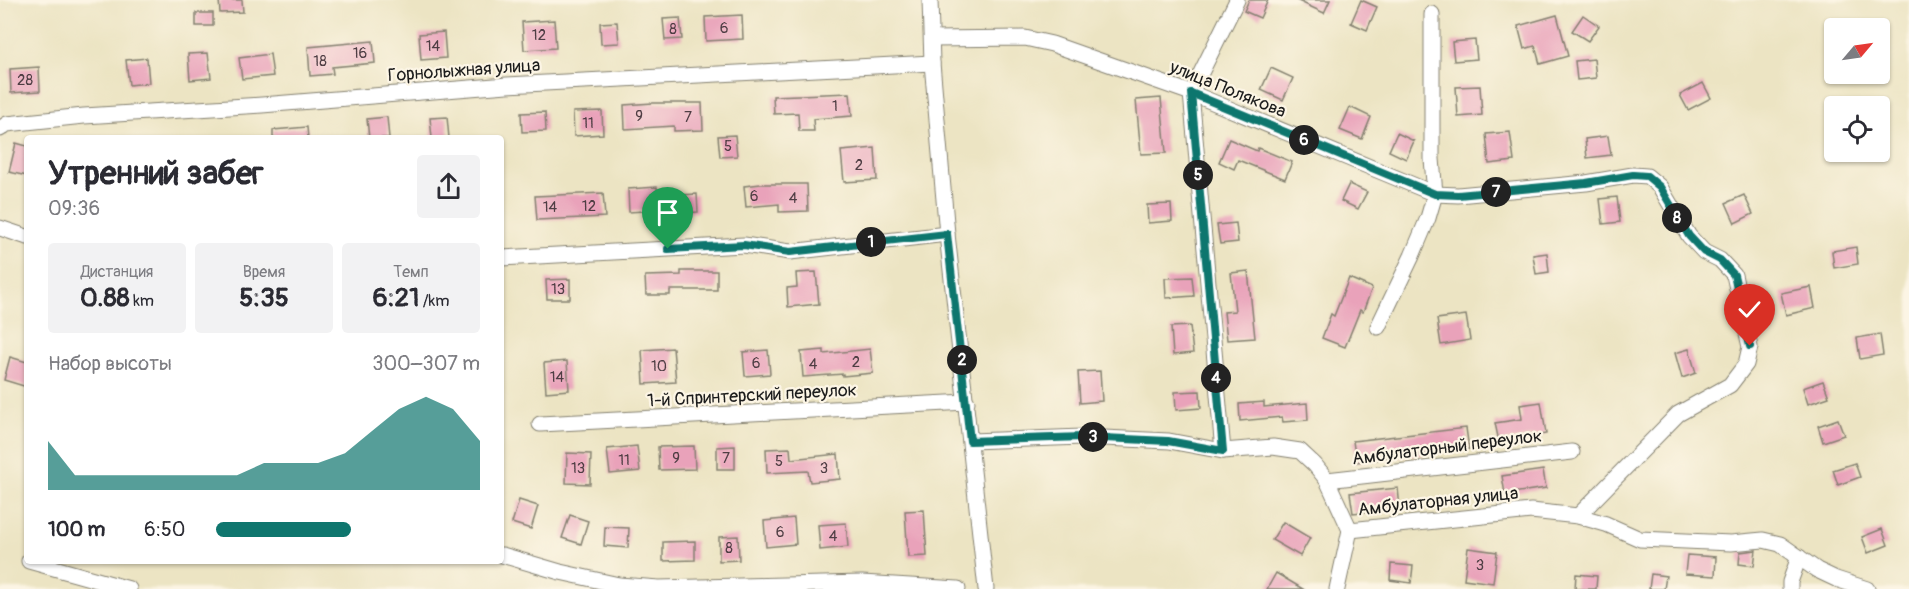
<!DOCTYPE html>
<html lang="ru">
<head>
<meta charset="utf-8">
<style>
	body { margin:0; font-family:Pangolin,sans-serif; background:#f2f2f3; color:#2b2b33; height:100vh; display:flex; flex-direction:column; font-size:22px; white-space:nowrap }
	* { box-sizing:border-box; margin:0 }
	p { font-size:20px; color:#7c7c81 }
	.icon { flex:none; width:33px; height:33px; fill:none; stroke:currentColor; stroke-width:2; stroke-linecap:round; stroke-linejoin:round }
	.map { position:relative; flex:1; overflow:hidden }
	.panel { position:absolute; left:24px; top:135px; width:480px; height:429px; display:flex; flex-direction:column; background:#fff; border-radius:6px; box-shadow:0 2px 4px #0004 }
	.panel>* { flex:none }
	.needle { width:39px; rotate:61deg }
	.tools { position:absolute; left:1824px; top:18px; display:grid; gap:12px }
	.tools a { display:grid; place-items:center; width:66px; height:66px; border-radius:6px; background:#fff; box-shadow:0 2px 4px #0004; font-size:30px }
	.pin { position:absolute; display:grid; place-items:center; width:51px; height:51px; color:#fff; margin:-62px -26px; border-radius:50% 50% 50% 0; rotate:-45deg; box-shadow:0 0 6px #0007 }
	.pin .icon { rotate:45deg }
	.km { position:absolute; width:30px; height:30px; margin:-15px; border-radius:50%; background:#222; color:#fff; font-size:16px; line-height:30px; text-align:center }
	.round { display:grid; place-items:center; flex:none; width:63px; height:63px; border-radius:6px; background:#f2f2f3 }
	.head { display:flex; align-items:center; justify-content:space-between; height:102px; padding:0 24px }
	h1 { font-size:33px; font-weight:800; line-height:45px }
	.metrics { display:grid; grid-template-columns:repeat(3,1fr); gap:9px; height:102px; padding:6px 24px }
	.metrics div { display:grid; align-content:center; border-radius:6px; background:#f2f2f3; text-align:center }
	.metrics b { font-size:26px; font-weight:800 }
	.metrics small { font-size:16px; font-weight:400 }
	.metrics p { font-size:16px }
	.chart { height:168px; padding:12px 24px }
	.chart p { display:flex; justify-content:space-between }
	.chart svg { width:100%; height:108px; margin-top:6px; fill:#0f766e; opacity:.7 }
	ul { padding:0 24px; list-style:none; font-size:20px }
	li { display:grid; grid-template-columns:96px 72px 1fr; align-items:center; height:45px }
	li i { height:15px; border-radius:8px; background:#0f766e }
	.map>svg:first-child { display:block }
	.building { fill:#e9a2ba }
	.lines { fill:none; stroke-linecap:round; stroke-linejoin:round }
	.minor-casing { stroke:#848070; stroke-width:17 }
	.minor { stroke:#fff; stroke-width:15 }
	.route-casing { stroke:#fff; stroke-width:12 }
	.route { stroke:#0f766e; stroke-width:8 }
	.labels { text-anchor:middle; stroke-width:4.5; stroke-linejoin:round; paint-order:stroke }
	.number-label { font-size:15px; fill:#4f3e44 }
	.street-label { font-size:18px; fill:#1c1c1c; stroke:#fcf5e5 }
</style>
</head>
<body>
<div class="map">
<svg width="1909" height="589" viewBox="0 0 1909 589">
	<rect width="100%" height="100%" fill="#fcf5e5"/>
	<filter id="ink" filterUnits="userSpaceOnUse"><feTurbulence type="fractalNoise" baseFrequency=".0167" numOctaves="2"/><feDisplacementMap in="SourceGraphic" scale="12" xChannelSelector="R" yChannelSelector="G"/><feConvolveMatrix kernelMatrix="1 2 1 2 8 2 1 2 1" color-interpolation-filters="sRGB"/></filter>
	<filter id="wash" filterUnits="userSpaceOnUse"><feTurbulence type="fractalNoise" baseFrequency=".008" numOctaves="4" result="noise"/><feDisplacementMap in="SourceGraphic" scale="24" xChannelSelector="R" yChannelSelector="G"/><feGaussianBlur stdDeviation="1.35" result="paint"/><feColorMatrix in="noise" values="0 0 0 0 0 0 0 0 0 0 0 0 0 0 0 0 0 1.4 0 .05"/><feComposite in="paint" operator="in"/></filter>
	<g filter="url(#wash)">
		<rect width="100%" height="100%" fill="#ece4c3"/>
		<g id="blocks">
			<!-- building -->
			<g class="building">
				<path d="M219 0H242L243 12 220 13Z"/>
				<path d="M1249 0H1268L1260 18 1244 11Z"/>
				<path d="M1296 0H1330L1324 13Z"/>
				<path d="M1361 0 1377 7 1367 30 1351 23Z"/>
				<rect x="196" y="13" width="17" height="13"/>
				<path d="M742 15 743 39 706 41 705 17Z"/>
				<path d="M1557 15 1568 56 1540 64 1535 46 1524 49 1518 26Z"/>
				<path d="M1583 15 1599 26 1588 41 1572 31Z"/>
				<path d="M680 18 682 39 665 40 663 19Z"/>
				<path d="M554 20 556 48 524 50 522 22Z"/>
				<path d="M617 22 619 43 601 44 600 23Z"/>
				<path d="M444 32 446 58 421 60 419 34Z"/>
				<path d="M1475 40 1477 59 1454 61 1452 42Z"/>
				<path d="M373 41 375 63 332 67 333 74 310 76 308 47Z"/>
				<path d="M208 53 211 78 190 80 188 54Z"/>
				<path d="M270 54 273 76 242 79 239 58Z"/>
				<path d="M147 58 149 83 129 85 126 60Z"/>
				<path d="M1594 59 1596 78 1577 80 1575 61Z"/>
				<path d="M39 67 40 91 11 93 10 69Z"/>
				<path d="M1271 68 1293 78 1283 100 1261 90Z"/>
				<path d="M1703 83 1711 98 1688 110 1680 95Z"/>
				<path d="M1480 86 1482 115 1458 117 1456 87Z"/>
				<path d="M850 93 852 116 813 119 814 131H799L798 113 774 114 773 96Z"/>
				<path d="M1161 98 1166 153 1141 154 1136 100Z"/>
				<path d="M653 103H702L703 130 674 131V126L625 129 624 105Z"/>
				<path d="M1350 107 1371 117 1362 139 1340 130Z"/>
				<path d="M602 111 603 134 574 136 573 112Z"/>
				<path d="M545 112 546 131 522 132 521 113Z"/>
				<path d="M387 117 389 138H369L367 119Z"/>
				<path d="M447 117 449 138H432L430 118Z"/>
				<path d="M307 127 308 138H273V130Z"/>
				<path d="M1510 132 1514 161 1489 164 1486 134Z"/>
				<path d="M1397 133 1414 141 1406 159 1389 151Z"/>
				<path d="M735 135 737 156 720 157 718 136Z"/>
				<path d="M1608 136 1611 155 1587 158 1585 139Z"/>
				<path d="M1229 139 1257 151 1258 148 1292 162 1285 179 1238 160 1234 169 1219 162Z"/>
				<path d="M16 143 27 146V176L9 172Z"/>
				<path d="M875 148 877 180 844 182 841 151Z"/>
				<path d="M761 184H807L808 211 779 212V204L746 207 744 186Z"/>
				<path d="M1349 184 1367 192 1358 209 1341 201Z"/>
				<path d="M657 187 658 196 697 194 698 212 676 213 675 209 629 212 628 189Z"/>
				<path d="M603 193 605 217 537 220 535 196Z"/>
				<path d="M1744 195 1753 214 1735 223 1726 203Z"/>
				<path d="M1617 197 1620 222 1603 224 1600 199Z"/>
				<path d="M1171 204 1172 221 1148 223 1147 205Z"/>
				<path d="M1236 223 1238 242 1220 244 1217 225Z"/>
				<path d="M1856 247 1858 264 1834 268 1832 251Z"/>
				<path d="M1547 253 1549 272 1536 274 1533 255Z"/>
				<path d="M681 271H717V290H670V295H646L645 276 681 275Z"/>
				<path d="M1248 271 1255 338 1227 340 1224 312 1235 311 1231 273Z"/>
				<path d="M816 272 819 304 788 307 787 288 797 287 796 273Z"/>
				<path d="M1192 277 1194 296 1166 298 1165 278Z"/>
				<path d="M1349 278 1372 288 1363 312 1360 310 1345 347 1322 338 1331 314 1334 316Z"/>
				<path d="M570 279V299H547L546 280Z"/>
				<path d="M1811 287 1815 308 1786 315 1781 293Z"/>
				<path d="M1466 315 1470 340 1441 345 1437 319Z"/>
				<path d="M1190 326 1193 353 1173 355 1171 327Z"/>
				<path d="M1880 334 1883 355 1860 359 1857 338Z"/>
				<path d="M673 348 676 382 644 384 642 350Z"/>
				<path d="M870 349 873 373 843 376V374L803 377 801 352 824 350V354Z"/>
				<path d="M1689 349 1696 373 1682 378 1675 353Z"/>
				<path d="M768 350 770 374 745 376 743 352Z"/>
				<path d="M10 357 27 362V387L4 380Z"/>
				<path d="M567 361 569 390 546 392 544 363Z"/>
				<path d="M1100 371 1102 401 1080 403 1078 372Z"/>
				<path d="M1823 381 1829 397 1808 404 1803 388Z"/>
				<path d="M1200 391 1201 408 1176 410 1175 392Z"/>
				<path d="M1264 402V407L1307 403 1308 420 1283 422 1282 417 1240 421 1239 404Z"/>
				<path d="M1541 402 1546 434 1499 442 1495 423 1522 419 1520 405Z"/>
				<path d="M1838 419 1844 435 1823 442 1818 426Z"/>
				<path d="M1466 428 1469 449 1356 462 1353 441Z"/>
				<path d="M637 446 640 471 610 474 607 449Z"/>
				<path d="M694 446 695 469 659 470 658 447Z"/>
				<path d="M735 446V469H717V447Z"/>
				<path d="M790 448 791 459 838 454 840 479 810 482 808 471 767 473 766 449Z"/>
				<path d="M567 453 591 454 590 484 566 483Z"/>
				<path d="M1855 463 1860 477 1838 485 1833 470Z"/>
				<path d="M1543 470 1546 488 1505 494 1502 476Z"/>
				<path d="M1398 488 1400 508 1353 513 1350 493Z"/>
				<path d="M519 500 538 506 531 529 512 523Z"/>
				<path d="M924 510 927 556 908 557 905 511Z"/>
				<path d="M570 515 588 521 581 544 562 538Z"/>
				<path d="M794 518 796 544 766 547 764 521Z"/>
				<path d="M1283 522 1310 538 1300 556 1272 540Z"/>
				<path d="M846 523 848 547 820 550 818 525Z"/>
				<path d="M605 527 629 528 628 548 604 546Z"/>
				<path d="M1882 529 1888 545 1868 553 1862 537Z"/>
				<path d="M738 536 739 560 719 561V537Z"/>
				<path d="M695 541V560L663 561V542Z"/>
				<path d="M1468 548 1497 552 1493 583 1464 579Z"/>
				<path d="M1756 550 1754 566 1739 564 1740 552Z"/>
				<path d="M1687 555 1716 557 1715 576 1685 574Z"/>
				<path d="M1391 564 1413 566 1411 583 1390 580Z"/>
				<path d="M1276 573 1303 589H1267Z"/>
				<path d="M1576 574 1597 576 1596 589H1575Z"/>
				<path d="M1651 574 1666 576 1664 589H1649Z"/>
			</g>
		</g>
	</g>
	<g filter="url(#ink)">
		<use href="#blocks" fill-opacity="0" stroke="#848070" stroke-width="1.5"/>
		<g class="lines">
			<defs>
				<g id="minor">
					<path d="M930 0 932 63 947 234 986 589"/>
					<path d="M932 39 1025 38 1052 44 1191 93 1435 194 1458 195 1586 183 1633 175 1647 176 1660 187 1689 236 1704 252 1720 260 1734 275 1750 347 1746 364 1730 385 1678 414 1578 516"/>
					<path d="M0 129 7 124 84 116 262 105 507 85 932 63"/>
					<path d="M0 228 27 237"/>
					<path d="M501 258 744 245 790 252 947 234"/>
					<path d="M1378 327 1412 256 1428 218 1435 194 1432 159V14"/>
					<path d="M540 424 967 402"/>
					<path d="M971 441 1082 437 1169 441 1223 451 1273 447 1300 451 1315 465 1327 480 1350 530 1531 511 1578 516 1606 524 1640 539 1731 543 1763 540 1780 544 1817 570 1836 579 1867 589"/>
					<path d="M1223 451 1191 93 1237 0"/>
					<path d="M1327 480 1572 452"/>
					<path d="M502 555 560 572 619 585 659 588 862 583 958 589"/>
					<path d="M29 561 129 589"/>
					<path d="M1337 589 1350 530"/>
					<path d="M1790 589V582L1799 557"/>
				</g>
			</defs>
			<!-- minor casing -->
			<use href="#minor" class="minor-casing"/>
			<!-- minor -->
			<use href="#minor" class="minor"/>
		</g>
	</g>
	<g class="lines" filter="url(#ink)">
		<defs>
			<path id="route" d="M668 249 744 245 790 252 947 234 970 441 1082 437 1168 441 1223 451 1191 93 1435 194 1458 195 1586 183 1633 175 1647 176 1660 187 1689 236 1704 252 1720 260 1734 275 1750 346"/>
		</defs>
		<!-- route casing -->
		<use href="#route" class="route-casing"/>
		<!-- route -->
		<use href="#route" class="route"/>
	</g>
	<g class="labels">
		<!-- number labels -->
		<g class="number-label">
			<text x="724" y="33">6</text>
			<text x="673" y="34">8</text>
			<text x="539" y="40">12</text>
			<text x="433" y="51">14</text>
			<text x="360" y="58">16</text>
			<text x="320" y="66">18</text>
			<text x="25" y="85">28</text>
			<text x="835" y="111">1</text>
			<text x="639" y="121">9</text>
			<text x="688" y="122">7</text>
			<text x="588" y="128">11</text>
			<text x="728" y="151">5</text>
			<text x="859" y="170">2</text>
			<text x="754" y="201">6</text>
			<text x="793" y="203">4</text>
			<text x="589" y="211">12</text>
			<text x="550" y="212">14</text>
			<text x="558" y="294">13</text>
			<text x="856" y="367">2</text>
			<text x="756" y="368">6</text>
			<text x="813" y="369">4</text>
			<text x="659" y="371">10</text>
			<text x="557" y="382">14</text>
			<text x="676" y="463">9</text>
			<text x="726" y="463">7</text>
			<text x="624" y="465">11</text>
			<text x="779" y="466">5</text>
			<text x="578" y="473">13</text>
			<text x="824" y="473">3</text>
			<text x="780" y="537">6</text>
			<text x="833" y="541">4</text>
			<text x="729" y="553">8</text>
			<text x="1480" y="570">3</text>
		</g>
		<!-- street labels -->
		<g class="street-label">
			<text transform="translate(464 70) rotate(-4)" y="6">Горнолыжная улица</text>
			<text transform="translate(1228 89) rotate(22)" y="6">улица Полякова</text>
			<text transform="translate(752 395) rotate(-3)" y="6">1-й Спринтерский переулок</text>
			<text transform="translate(1447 447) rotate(-7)" y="6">Амбулаторный переулок</text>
			<text transform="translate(1438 501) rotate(-6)" y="6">Амбулаторная улица</text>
		</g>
	</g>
</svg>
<div class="tools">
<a><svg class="needle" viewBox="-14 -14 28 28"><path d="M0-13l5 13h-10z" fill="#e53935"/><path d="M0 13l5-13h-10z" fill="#7c7c81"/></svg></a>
<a><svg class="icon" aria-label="locate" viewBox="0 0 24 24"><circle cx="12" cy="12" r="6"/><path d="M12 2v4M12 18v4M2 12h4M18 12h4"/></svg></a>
</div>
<div class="pin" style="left:668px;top:249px;background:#1e9e55"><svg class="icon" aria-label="arrive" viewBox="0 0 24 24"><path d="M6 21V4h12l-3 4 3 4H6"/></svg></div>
<div class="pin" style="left:1750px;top:346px;background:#d93025"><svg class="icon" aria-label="check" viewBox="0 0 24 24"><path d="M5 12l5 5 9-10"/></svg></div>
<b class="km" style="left:871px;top:242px">1</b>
<b class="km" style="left:962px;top:360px">2</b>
<b class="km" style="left:1093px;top:437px">3</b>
<b class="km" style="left:1216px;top:378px">4</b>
<b class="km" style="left:1198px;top:175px">5</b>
<b class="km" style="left:1304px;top:140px">6</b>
<b class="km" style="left:1496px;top:192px">7</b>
<b class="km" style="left:1677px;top:218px">8</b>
<section class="panel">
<div class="head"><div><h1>Утренний забег</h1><p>09:36</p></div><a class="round"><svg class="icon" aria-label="share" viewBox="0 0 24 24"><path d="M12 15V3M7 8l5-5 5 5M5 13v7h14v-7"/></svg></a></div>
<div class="metrics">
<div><p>Дистанция</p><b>0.88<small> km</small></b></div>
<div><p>Время</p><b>5:35</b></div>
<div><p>Темп</p><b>6:21<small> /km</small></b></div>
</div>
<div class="chart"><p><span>Набор высоты</span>300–307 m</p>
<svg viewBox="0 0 160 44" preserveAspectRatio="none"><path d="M0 44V24L10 38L20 38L30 38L40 38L50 38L60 38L70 38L80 33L90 33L100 33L110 29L120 20L130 11L140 6L150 11L160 24V44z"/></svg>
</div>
<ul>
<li><b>100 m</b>6:50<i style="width:51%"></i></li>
</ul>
</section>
</div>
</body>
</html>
